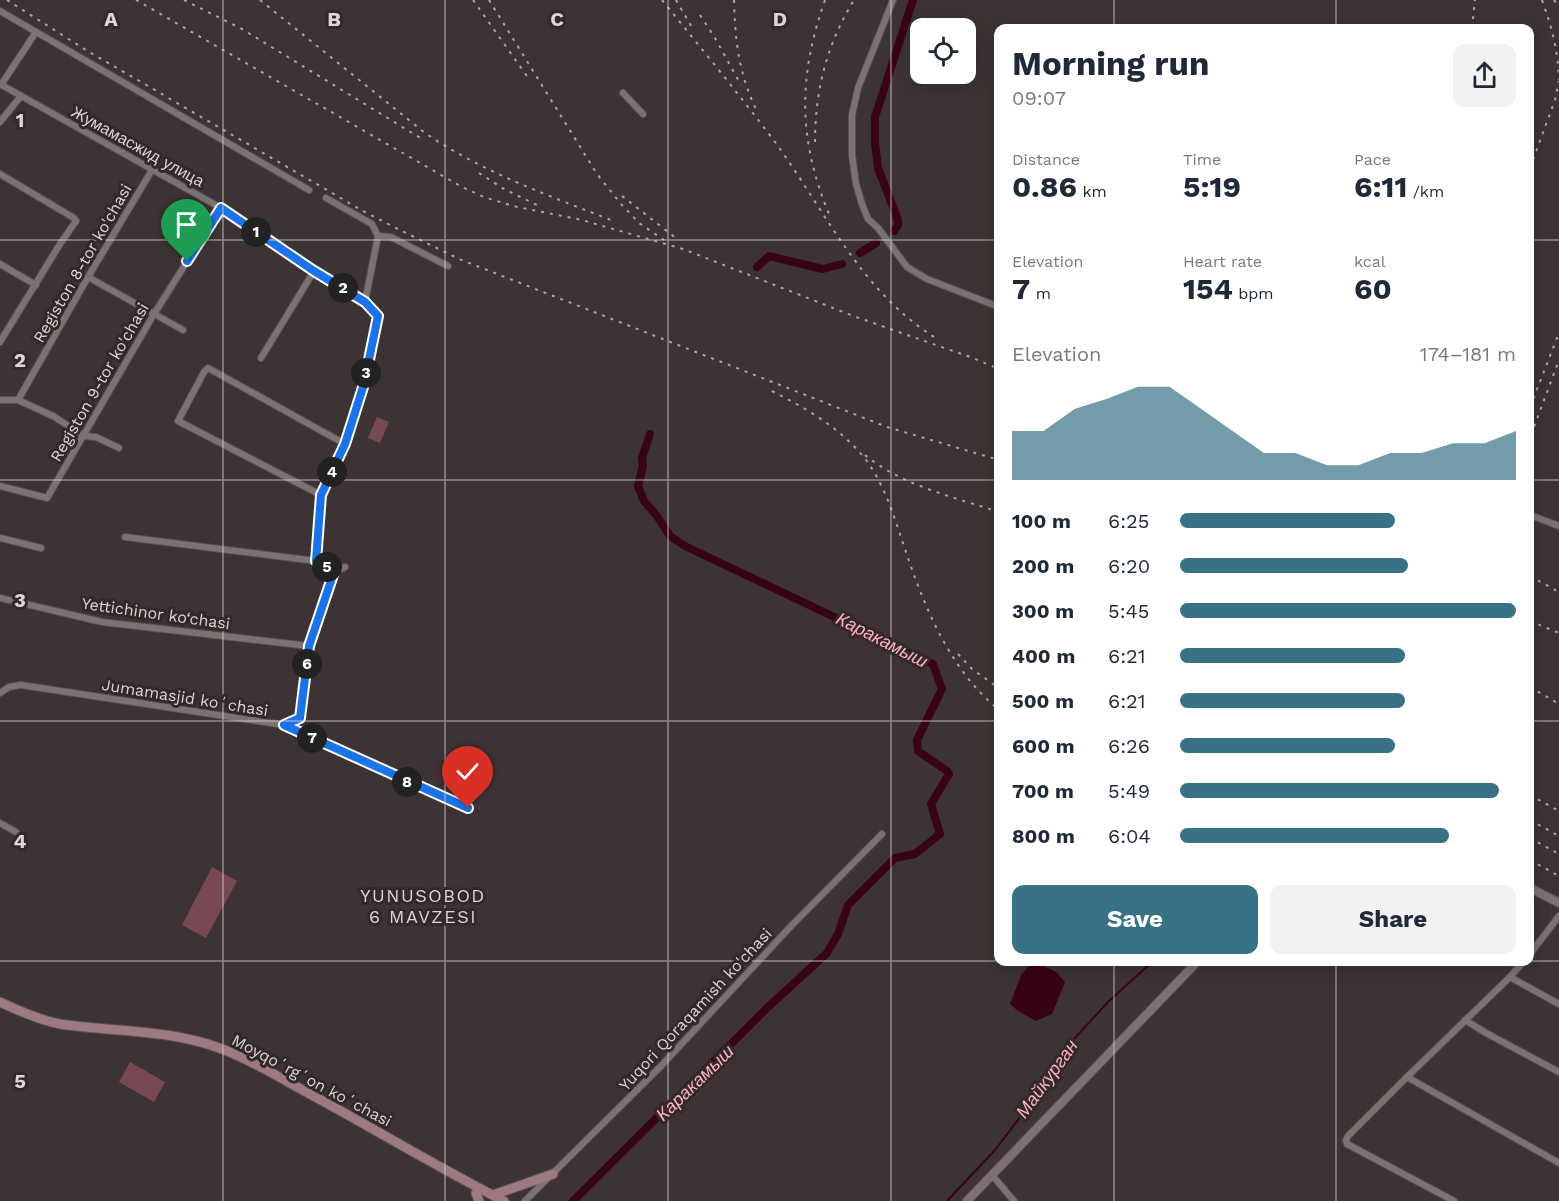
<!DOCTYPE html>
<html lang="en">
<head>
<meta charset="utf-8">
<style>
	body { margin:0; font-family:"Work Sans",sans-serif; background:#f2f2f3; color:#1f2937; height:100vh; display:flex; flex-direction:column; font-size:22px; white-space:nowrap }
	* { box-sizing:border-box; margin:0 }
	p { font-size:20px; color:#747a83 }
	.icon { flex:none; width:33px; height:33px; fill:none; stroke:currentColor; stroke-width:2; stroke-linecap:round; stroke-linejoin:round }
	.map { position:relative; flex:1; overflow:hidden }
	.details { position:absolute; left:994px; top:24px; width:540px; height:942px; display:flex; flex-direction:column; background:#fff; border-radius:12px; box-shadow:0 3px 15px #0003 }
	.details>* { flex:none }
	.buttons { position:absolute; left:910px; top:18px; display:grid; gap:12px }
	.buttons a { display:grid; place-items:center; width:66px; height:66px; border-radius:12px; background:#fff; box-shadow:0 3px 15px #0003; font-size:30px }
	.pin { position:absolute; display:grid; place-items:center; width:51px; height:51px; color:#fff; margin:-62px -26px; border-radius:50% 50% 50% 0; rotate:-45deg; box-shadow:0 0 6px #0007 }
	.pin .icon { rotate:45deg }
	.km { position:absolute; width:30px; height:30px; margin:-15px; border-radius:50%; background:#222; color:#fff; font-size:16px; line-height:30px; text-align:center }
	.round { display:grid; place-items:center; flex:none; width:63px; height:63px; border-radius:12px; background:#f2f2f3 }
	.summary { display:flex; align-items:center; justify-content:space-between; height:102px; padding:0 18px }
	h1 { font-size:33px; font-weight:700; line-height:45px }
	.figures { display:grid; grid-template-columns:repeat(3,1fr); gap:9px; height:102px; padding:6px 18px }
	.figures div { display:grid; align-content:center }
	.figures b { font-size:30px; font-weight:700 }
	.figures small { font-size:16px; font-weight:400 }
	.figures p { font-size:16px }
	.chart { height:168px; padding:12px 18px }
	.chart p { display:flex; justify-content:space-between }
	.chart svg { width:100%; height:108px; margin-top:6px; fill:#397185; opacity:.7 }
	.action { display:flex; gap:12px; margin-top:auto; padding:12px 18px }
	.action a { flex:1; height:69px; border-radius:12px; background:#397185; color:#fff; font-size:24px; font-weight:700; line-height:69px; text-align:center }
	.action a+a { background:#f2f2f3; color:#1f2937 }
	ul { padding:0 18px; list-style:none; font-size:20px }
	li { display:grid; grid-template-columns:96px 72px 1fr; align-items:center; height:45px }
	li i { height:15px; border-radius:8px; background:#397185 }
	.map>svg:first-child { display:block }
	.green { fill:#794953 }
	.water { fill:#390316 }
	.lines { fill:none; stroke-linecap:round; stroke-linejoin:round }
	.stream { stroke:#390316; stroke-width:2 }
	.canal { stroke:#390316; stroke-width:8 }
	.minor-casing { stroke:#584f50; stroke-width:8 }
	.tertiary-casing { stroke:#584f50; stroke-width:10 }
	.secondary-casing { stroke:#584f50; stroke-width:11 }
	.minor { stroke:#7d7173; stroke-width:6 }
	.tertiary { stroke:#7d7173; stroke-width:8 }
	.secondary { stroke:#9d7980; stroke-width:9 }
	.rail { stroke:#aca4a5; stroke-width:2; stroke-dasharray:3 6; stroke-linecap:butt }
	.route-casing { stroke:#fff; stroke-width:12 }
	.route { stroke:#1a73e8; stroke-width:8 }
	.grid { fill:none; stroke:#ddd6d7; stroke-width:1.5; stroke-opacity:0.55 }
	.labels { text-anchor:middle; stroke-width:6; stroke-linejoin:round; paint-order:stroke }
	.street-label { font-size:16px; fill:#ddd6d7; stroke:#33292a }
	.water-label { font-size:18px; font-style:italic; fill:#feb2c0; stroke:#33292a }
	.neighbourhood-label { font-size:18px; letter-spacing:1.5px; fill:#ddd6d7; stroke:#33292a }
	.grid-label { font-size:20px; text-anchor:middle; font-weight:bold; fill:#ddd6d7; stroke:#33292a; stroke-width:6; stroke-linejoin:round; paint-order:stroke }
</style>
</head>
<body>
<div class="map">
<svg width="1559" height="1201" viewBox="0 0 1559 1201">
	<rect width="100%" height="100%" fill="#3d3334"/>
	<!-- green -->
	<g class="green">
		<path d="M377 417 389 422 380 443 368 438Z"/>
		<path d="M212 867 237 881 206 938 182 925Z"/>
		<path d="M130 1062 165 1082 154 1102 119 1082Z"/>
	</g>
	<!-- water -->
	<path class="water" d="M1032 962H1035L1056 972 1065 982 1052 1014 1036 1021 1018 1011 1010 1004 1021 975Z"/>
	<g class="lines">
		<!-- stream -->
		<path class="stream" d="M947 1201 995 1150 1056 1070 1064 1050 1108 1002 1152 962"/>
		<!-- canal -->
		<g class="canal">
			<path d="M894 231 898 225V220L878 168 875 143V117L913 0"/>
			<path d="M860 253 876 243"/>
			<path d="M757 267 769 256 823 269 842 264"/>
			<path d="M573 1201 766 1009 827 953 838 934 848 905 895 858 915 854 940 834 931 804 949 774 947 771 918 751 917 740 942 689 933 664 685 546 670 536 657 516 644 501 638 486 643 466 642 458 650 434"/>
		</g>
		<defs>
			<g id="minor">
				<path d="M893 0 858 88 852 115V155L856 184 862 204 868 219 878 228 907 267 927 279 999 307"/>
				<path d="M0 11 309 190"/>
				<path d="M0 84 221 208 314 271 365 302 378 315 364 384 345 444 321 495 316 561 334 572"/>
				<path d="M1 85 36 32"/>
				<path d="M623 93 643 114"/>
				<path d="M0 122 21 96"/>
				<path d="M0 174 74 218 76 221 60 244 0 342"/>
				<path d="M326 198 372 224 378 236 365 302"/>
				<path d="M378 236 391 237 448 266"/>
				<path d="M0 264 36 285"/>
				<path d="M88 277 183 330"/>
				<path d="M261 358 314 271"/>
				<path d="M0 400H18L53 416 84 436"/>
				<path d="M18 400 88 277 152 170"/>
				<path d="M84 436 96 437 119 448"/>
				<path d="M0 486 47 498 154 314 221 208"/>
				<path d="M321 495 178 421 204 372 208 368 345 444"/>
				<path d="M1530 515 1559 526"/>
				<path d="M125 537 316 561"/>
				<path d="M0 538 41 548"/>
				<path d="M334 572 345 567"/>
				<path d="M0 598 102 622 309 646"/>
				<path d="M0 693 9 687 21 685 284 725 300 718 309 646 334 572"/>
				<path d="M284 725 468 808"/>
				<path d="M0 823 16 832"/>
				<path d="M1530 954 1559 916"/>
				<path d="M1510 977 1559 1004"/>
				<path d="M1465 1020 1486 1033 1559 1072"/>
				<path d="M1407 1077 1559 1163"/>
				<path d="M992 1175 1014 1201"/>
				<path d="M525 1201 661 1066 792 925 882 834"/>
				<path d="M1454 1201 1347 1144 1346 1140 1348 1136 1407 1077 1510 977 1523 962"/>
			</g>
			<g id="tertiary">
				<path d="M1530 888 1559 903"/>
				<path d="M967 1201 1197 962"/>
			</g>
			<g id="secondary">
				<path d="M0 1002C19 1011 39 1020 60 1024 114 1032 170 1029 222 1049 252 1060 280 1078 308 1093 373 1128 437 1167 504 1201"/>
				<path d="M476 1193 479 1201"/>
				<path d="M493 1195 553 1174"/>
			</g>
		</defs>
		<!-- minor casing -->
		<use href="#minor" class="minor-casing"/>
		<!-- tertiary casing -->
		<use href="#tertiary" class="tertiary-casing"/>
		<!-- secondary casing -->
		<use href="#secondary" class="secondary-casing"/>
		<!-- minor -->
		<use href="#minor" class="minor"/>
		<!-- tertiary -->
		<use href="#tertiary" class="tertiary"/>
		<!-- secondary -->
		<use href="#secondary" class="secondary"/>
		<!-- rail -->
		<g class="rail">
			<path d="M7 0 86 50 363 211 396 228 459 259 887 427 999 460"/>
			<path d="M136 0 462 187 484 197 513 206 582 220 683 249 856 317 973 358 999 369"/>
			<path d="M184 0 242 29 422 139"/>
			<path d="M260 0 425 133C484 173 550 196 616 222"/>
			<path d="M473 0 529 79"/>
			<path d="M489 0 597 174 621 204 639 223 664 240"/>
			<path d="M662 0C700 47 739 94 775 142 826 212 862 294 939 340"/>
			<path d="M676 0 694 31"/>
			<path d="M734 0C735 41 739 76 758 113"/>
			<path d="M825 0C798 77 798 139 829 214"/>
			<path d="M1542 0C1552 28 1558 50 1559 80"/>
			<path d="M1554 0 1559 7"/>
			<path d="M700 15 715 38 741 85"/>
			<path d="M1472 28 1475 0"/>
			<path d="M815 142C815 90 827 44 854 0"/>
			<path d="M1530 168 1555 100 1559 81"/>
			<path d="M479 173 504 189 539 206"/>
			<path d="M622 196 677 239"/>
			<path d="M772 391C807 409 841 428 866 460 886 487 895 520 906 552 925 609 951 671 999 710"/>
			<path d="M1530 407 1559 333"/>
			<path d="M1531 435 1559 360"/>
			<path d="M865 455C903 486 954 497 999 512"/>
			<path d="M1530 576 1559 592"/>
			<path d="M1530 621 1559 633"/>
			<path d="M958 654 972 669 999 688"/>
			<path d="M1530 687 1559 704"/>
			<path d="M1530 795 1559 811"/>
			<path d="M1530 820 1559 836"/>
			<path d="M1530 838 1559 854"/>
			<path d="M1530 860 1559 876"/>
		</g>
	</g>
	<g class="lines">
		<defs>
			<path id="route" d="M187 261 221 208 314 271 365 302 378 316 364 384 345 444 321 495 316 561 334 572 309 646 300 718 284 725 468 808"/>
		</defs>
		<!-- route casing -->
		<use href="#route" class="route-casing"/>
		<!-- route -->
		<use href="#route" class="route"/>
	</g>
	<!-- grid -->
	<path class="grid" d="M223 0V1201M445 0V1201M668 0V1201M891 0V1201M1114 0V28M1336 0V28M0 240H999M1530 240H1559M0 480H999M1530 480H1559M0 721H999M1530 721H1559M0 961H999M1530 961H1559M1114 962V1201M1336 962V1201"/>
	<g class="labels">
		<!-- street labels -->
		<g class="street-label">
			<text transform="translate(138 146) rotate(29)" y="6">Жумамасжид улица</text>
			<text transform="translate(82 263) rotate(-60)" y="6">Registon 8-tor ko'chasi</text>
			<text transform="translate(99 382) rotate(-60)" y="6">Registon 9-tor ko'chasi</text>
			<text transform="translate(156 613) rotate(8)" y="6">Yettichinor ko‘chasi</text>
			<text transform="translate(185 697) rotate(9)" y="6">Jumamasjid koʻchasi</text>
			<text transform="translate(695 1009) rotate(-47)" y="6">Yuqori Qoraqamish ko'chasi</text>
			<text transform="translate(312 1080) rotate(28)" y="6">Moyqoʻrgʻon koʻchasi</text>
		</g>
		<!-- water labels -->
		<g class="water-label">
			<text transform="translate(882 640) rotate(27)" y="6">Каракамыш</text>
			<text transform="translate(1047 1079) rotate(-54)" y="6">Майкурган</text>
			<text transform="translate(695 1083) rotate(-44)" y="6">Каракамыш</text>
		</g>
		<!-- neighbourhood labels -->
		<g class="neighbourhood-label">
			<text x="423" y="902">YUNUSOBOD<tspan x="423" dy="21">6 MAVZESI</tspan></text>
		</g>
	</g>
	<g class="grid-label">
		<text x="111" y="26">A</text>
		<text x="334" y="26">B</text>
		<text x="557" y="26">C</text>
		<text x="780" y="26">D</text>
		<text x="20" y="127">1</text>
		<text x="20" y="367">2</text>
		<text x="20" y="607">3</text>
		<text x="20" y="848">4</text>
		<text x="20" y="1088">5</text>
	</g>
</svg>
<div class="buttons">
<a><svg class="icon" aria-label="locate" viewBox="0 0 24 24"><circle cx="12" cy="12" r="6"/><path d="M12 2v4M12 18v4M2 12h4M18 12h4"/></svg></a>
</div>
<div class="pin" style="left:187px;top:261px;background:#1e9e55"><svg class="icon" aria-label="arrive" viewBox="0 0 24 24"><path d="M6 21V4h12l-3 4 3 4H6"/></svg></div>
<div class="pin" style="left:468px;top:808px;background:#d93025"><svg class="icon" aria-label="check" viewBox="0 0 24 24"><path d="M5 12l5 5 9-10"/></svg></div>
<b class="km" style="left:256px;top:232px">1</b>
<b class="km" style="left:343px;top:288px">2</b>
<b class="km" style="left:366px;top:373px">3</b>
<b class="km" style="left:332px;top:472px">4</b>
<b class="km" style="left:327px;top:567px">5</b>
<b class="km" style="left:307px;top:664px">6</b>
<b class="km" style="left:312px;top:738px">7</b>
<b class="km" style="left:407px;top:782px">8</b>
<section class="details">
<div class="summary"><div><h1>Morning run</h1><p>09:07</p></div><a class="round"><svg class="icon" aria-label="share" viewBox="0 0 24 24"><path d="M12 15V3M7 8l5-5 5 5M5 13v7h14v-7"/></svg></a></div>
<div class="figures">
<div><p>Distance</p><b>0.86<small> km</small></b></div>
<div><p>Time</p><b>5:19</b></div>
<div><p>Pace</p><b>6:11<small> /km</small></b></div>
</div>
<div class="figures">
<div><p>Elevation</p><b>7<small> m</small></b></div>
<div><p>Heart rate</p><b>154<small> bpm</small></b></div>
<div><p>kcal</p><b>60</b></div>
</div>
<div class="chart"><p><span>Elevation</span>174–181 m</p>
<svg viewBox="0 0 160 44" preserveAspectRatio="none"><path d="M0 44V24L10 24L20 15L30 11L40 6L50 6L60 15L70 24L80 33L90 33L100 38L110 38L120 33L130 33L140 29L150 29L160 24V44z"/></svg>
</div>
<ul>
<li><b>100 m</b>6:25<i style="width:64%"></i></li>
<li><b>200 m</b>6:20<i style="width:68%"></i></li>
<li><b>300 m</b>5:45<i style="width:100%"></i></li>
<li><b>400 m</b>6:21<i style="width:67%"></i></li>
<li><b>500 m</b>6:21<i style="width:67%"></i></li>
<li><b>600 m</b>6:26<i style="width:64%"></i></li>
<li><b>700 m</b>5:49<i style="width:95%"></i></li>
<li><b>800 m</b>6:04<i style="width:80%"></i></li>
</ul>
<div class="action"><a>Save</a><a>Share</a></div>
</section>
</div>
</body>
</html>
